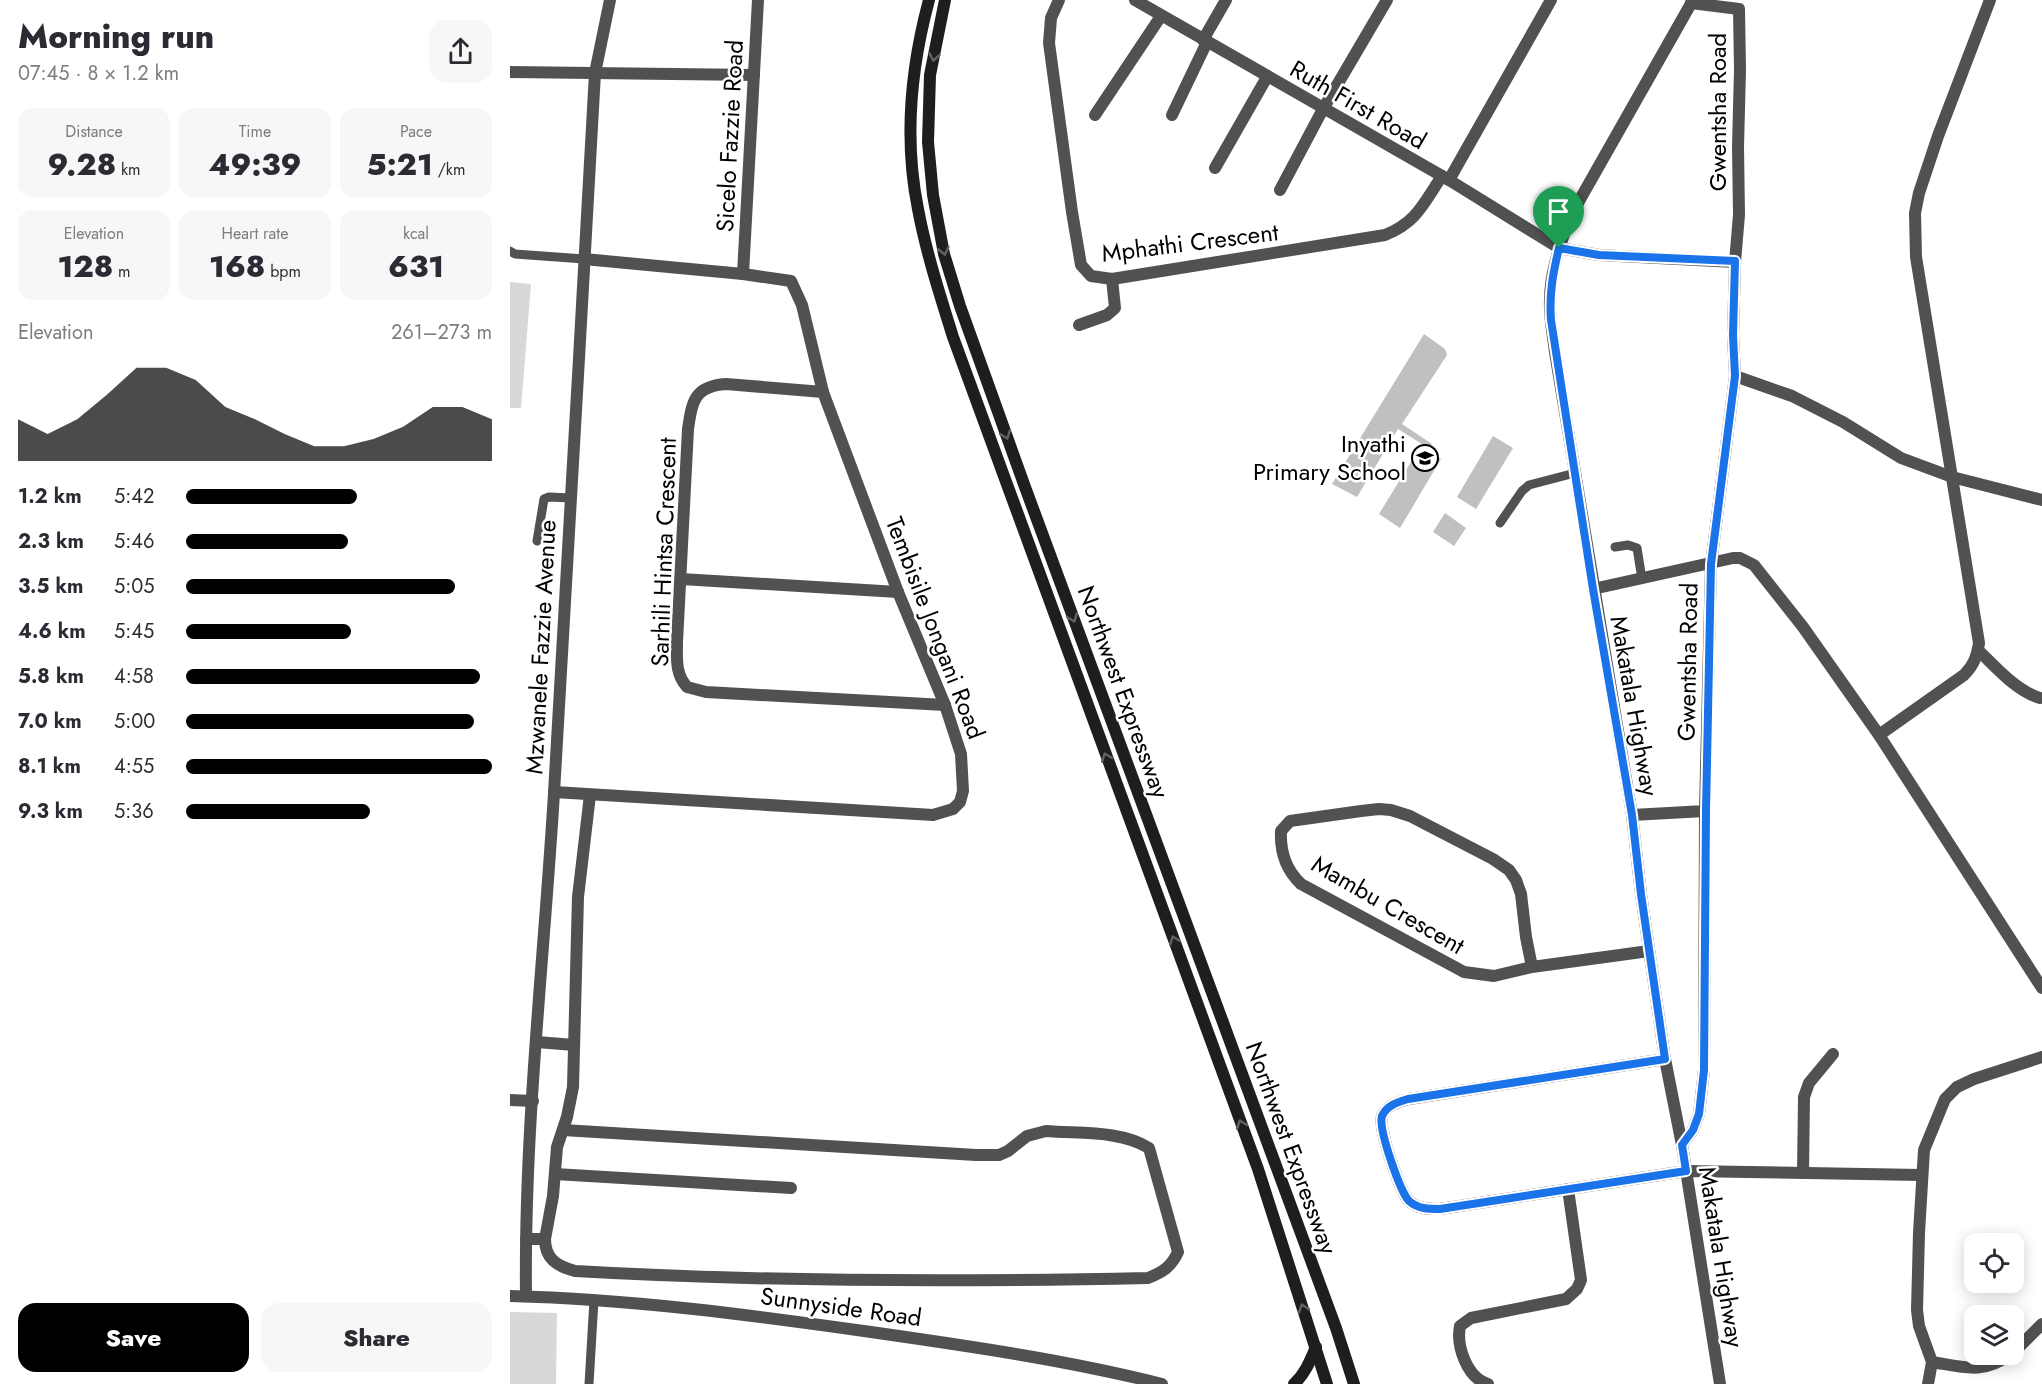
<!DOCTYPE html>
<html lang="en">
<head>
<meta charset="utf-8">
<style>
	body { margin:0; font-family:Jost,sans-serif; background:#f7f7f7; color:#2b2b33; height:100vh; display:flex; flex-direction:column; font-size:22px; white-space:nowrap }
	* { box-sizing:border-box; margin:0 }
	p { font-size:20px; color:#7c7c81 }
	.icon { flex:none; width:33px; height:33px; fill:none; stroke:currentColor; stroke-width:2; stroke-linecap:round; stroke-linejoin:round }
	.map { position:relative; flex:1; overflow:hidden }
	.drawer { display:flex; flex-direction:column; background:#fff; width:510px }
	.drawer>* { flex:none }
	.fabs { position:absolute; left:1454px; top:1233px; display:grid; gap:12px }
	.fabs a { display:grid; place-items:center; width:60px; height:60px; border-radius:12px; background:#fff; box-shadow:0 3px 15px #0003; font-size:30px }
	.pin { position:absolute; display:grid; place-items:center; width:51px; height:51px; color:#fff; margin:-62px -26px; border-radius:50% 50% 50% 0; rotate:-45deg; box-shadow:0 0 6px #0007 }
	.pin .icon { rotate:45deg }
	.round { display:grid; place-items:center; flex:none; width:63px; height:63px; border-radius:18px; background:#f7f7f7 }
	.summary { display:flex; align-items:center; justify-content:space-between; height:102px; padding:0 18px }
	h1 { font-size:33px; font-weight:800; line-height:45px }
	.metrics { display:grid; grid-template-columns:repeat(3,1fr); gap:9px; height:102px; padding:6px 18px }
	.metrics div { display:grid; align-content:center; border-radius:15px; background:#f7f7f7; text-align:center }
	.metrics b { font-size:30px; font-weight:800 }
	.metrics small { font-size:16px; font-weight:400 }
	.metrics p { font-size:16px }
	.chart { height:168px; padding:12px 18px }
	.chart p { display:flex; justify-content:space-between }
	.chart svg { width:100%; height:108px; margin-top:6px; fill:#000; opacity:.7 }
	.primary-button { display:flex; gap:12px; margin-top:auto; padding:12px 18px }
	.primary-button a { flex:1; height:69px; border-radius:18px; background:#000; color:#fff; font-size:24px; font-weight:800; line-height:69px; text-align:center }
	.primary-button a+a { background:#f7f7f7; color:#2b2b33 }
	ul { padding:0 18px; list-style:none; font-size:20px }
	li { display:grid; grid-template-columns:96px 72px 1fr; align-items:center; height:45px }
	li i { height:15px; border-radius:8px; background:#000 }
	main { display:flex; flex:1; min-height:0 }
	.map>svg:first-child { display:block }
	.green { fill:#d8d8d8 }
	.building { fill:#c0c0c0 }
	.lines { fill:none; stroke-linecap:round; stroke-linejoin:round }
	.lane { stroke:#515151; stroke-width:9 }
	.street { stroke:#515151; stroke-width:12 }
	.secondary { stroke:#1e1e1e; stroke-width:12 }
	.oneway { stroke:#626262 }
	.route-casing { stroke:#fff; stroke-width:12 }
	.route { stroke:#1a73e8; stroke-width:8 }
	.labels { text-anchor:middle; stroke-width:5; stroke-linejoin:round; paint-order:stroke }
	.street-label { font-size:24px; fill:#000; stroke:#fff }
	.poi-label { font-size:24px; fill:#000; stroke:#fff; text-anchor:end }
</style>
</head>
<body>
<main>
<section class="drawer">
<div class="summary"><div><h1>Morning run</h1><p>07:45 · 8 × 1.2 km</p></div><a class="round"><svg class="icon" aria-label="share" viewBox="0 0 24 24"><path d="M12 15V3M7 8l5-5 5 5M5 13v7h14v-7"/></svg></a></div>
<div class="metrics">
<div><p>Distance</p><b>9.28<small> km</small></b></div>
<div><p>Time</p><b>49:39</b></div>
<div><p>Pace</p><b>5:21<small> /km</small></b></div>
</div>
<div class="metrics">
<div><p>Elevation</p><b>128<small> m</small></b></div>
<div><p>Heart rate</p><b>168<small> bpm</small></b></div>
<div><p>kcal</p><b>631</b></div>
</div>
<div class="chart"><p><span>Elevation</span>261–273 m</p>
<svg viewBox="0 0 160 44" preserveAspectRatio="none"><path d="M0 44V27L10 33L20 27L30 17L40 6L50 6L60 11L70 22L80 27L90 33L100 38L110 38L120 35L130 30L140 22L150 22L160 27V44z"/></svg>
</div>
<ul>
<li><b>1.2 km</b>5:42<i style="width:56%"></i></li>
<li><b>2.3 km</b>5:46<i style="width:53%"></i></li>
<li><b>3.5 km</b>5:05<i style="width:88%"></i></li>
<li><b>4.6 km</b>5:45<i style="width:54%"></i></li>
<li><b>5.8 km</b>4:58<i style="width:96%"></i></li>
<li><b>7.0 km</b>5:00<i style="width:94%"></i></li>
<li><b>8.1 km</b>4:55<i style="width:100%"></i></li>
<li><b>9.3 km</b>5:36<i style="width:60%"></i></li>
</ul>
<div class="primary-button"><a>Save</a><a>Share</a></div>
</section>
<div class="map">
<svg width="1532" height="1384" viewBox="0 0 1532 1384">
	<rect width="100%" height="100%" fill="#fff"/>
	<!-- green -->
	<g class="green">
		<path d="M0 282 21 284 11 408H0Z"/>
		<path d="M0 1312 47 1313 46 1384H0Z"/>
	</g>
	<!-- building -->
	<g class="building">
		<path d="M914 334 935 349 937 355 892 424 922 444 918 449 931 459 890 528 869 514 912 444 888 429 847 497 822 484Z"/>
		<path d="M983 436 1003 448 966 509 947 497Z"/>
		<path d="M935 513 956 528 944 546 923 532Z"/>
	</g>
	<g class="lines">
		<!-- lane -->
		<g class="lane">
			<path d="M0 251 5 254 74 259"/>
			<path d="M990 523 1012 491 1019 485 1065 473"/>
			<path d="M27 541 34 499 39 497 61 498"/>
			<path d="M1105 547 1118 545 1127 548 1132 579"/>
			<path d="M79 1384 84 1300"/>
		</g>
		<!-- street -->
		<g class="street">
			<path d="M549 0 541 18 539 43 562 212 571 265 581 276 602 279 875 235C907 222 913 204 932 176"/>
			<path d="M625 0 939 180 1049 248 1089 255 1225 262"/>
			<path d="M1183 0 1060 217C1051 243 1040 271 1040 300 1039 317 1043 335 1045 352L1122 815 1131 894 1155 1059 1172 1145 1210 1384"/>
			<path d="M693 40 716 0"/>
			<path d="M0 72 244 75"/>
			<path d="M585 115 651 16"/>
			<path d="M662 115 697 42"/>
			<path d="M705 168 757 77"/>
			<path d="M939 180 1041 0"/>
			<path d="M770 190 813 109 877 0"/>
			<path d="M233 274 248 0"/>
			<path d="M569 325 597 315 605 308 602 279"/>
			<path d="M1225 376 1282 396 1333 422 1391 458 1442 477 1532 500"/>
			<path d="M313 392 216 384C184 386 182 402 178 429L167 642C167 658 165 674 177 687L196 692 435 705"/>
			<path d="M171 579 388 592"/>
			<path d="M1083 589 1223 558H1230L1244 565 1293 627 1369 735 1532 988"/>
			<path d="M1468 650C1486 667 1506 691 1530 698"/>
			<path d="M1369 735 1454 675C1464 665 1467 656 1469 643L1406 257 1405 213 1409 193 1428 136 1480 0"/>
			<path d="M44 792 423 815 443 809 450 802 453 791 451 754 435 705 388 592 313 392 292 305 281 281 233 274 74 259"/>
			<path d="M1122 815 1195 811 1201 564 1225 376 1223 335 1225 262 1229 215 1228 147 1230 70 1229 9 1181 3"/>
			<path d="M1022 967 1016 937 1011 894 1006 880 999 870 983 859 900 816 881 810 869 809 851 811 780 821 771 831C770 851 776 870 791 884L954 972 984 976 1022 967 1139 951"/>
			<path d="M27 1042 64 1045"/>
			<path d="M1155 1059 899 1099C888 1102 877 1105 872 1116 868 1129 890 1191 899 1201 908 1209 919 1209 930 1209L1176 1171 1411 1175"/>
			<path d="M0 1100 23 1101"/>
			<path d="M1172 1145 1183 1130 1189 1114 1194 1070 1195 811"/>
			<path d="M1293 1173 1294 1097 1299 1083 1323 1054"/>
			<path d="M45 1174 281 1188"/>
			<path d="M16 1239H35L43 1196 47 1147 57 1117 63 1087 68 897 80 795"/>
			<path d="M35 1239C35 1259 47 1266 65 1271 256 1282 447 1282 638 1278 653 1272 661 1267 668 1252L639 1148C610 1130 570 1134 536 1131L517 1136 498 1151 489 1155H466L53 1130"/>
			<path d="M0 1296C121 1299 241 1315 361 1332 459 1346 556 1360 652 1384"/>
			<path d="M16 1296C14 1128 34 960 44 793 59 553 71 313 85 73L100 0"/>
			<path d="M1503 1353 1532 1324"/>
			<path d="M1422 1362C1453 1367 1473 1375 1501 1354"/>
			<path d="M978 1384C957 1378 946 1346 950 1326L961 1318 1056 1299 1067 1289 1071 1280 1058 1189"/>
			<path d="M1418 1384 1422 1362 1409 1326 1407 1310 1409 1233 1414 1150 1435 1099 1447 1087 1464 1079 1532 1057"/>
		</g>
		<!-- secondary -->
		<g class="secondary">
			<path d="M419 0C401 67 394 140 408 209 416 252 430 295 443 337L748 1169 817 1384"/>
			<path d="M435 0 420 75 418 142 423 195 434 254 450 306 515 487 826 1328 844 1384"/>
			<path d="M784 1384C795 1374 800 1361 806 1347"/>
		</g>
	</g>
	<!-- one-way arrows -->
	<defs><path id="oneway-chevron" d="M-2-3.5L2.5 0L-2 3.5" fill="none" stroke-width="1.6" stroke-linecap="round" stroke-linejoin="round" transform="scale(1.5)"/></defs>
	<g class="oneway">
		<use href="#oneway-chevron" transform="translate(424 57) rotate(100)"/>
		<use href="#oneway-chevron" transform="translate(434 251) rotate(77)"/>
		<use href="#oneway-chevron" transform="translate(496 435) rotate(70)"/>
		<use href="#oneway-chevron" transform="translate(563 618) rotate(70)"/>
		<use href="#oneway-chevron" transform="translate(596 757) rotate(-110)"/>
		<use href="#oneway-chevron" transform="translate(664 940) rotate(-110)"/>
		<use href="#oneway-chevron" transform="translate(731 1124) rotate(-110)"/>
		<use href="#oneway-chevron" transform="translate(793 1308) rotate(-108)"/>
	</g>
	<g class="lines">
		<defs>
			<path id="route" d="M1049 248 1089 255 1225 261 1223 335 1225 376 1201 564 1196 811 1194 1070 1189 1114 1183 1130 1172 1145 1176 1171 930 1209C919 1209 908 1209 899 1201 890 1191 868 1129 872 1116 877 1105 888 1102 898 1099L1155 1059 1131 894 1122 815 1083 589 1041 320C1039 294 1043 273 1049 248Z"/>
		</defs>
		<!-- route casing -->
		<use href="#route" class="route-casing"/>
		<!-- route -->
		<use href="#route" class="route"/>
	</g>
	<!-- icons -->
	<defs>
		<symbol id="school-ring" viewBox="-11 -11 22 22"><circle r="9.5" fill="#fff" stroke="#000" stroke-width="1.5"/><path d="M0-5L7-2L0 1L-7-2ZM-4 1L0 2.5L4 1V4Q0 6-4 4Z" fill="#000"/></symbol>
	</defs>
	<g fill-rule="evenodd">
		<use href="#school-ring" x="900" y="443" width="30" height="30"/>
	</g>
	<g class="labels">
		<!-- street labels -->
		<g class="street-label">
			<text transform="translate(848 105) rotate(30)" y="8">Ruth First Road</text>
			<text transform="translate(1208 112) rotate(-90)" y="8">Gwentsha Road</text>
			<text transform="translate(220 136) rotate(-87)" y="8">Sicelo Fazzie Road</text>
			<text transform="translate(680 243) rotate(-7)" y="8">Mphathi Crescent</text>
			<text transform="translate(154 552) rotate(-88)" y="8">Sarhili Hintsa Crescent</text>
			<text transform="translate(425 628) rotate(69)" y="8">Tembisile Jongani Road</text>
			<text transform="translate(31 647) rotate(-87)" y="8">Mzwanele Fazzie Avenue</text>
			<text transform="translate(1178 662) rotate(-89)" y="8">Gwentsha Road</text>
			<text transform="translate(613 692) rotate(70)" y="8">Northwest Expressway</text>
			<text transform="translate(1124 706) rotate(80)" y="8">Makatala Highway</text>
			<text transform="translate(878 905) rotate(30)" y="8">Mambu Crescent</text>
			<text transform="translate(781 1148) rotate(70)" y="8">Northwest Expressway</text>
			<text transform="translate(1211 1257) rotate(81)" y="8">Makatala Highway</text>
			<text transform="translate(331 1307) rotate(8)" y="8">Sunnyside Road</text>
		</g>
		<!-- poi labels -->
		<g class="poi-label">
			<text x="896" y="452">Inyathi<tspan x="896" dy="28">Primary School</tspan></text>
		</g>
	</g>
</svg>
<div class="fabs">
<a><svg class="icon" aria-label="locate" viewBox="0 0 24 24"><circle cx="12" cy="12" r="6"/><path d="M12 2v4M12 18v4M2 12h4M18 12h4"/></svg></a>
<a><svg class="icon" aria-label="layers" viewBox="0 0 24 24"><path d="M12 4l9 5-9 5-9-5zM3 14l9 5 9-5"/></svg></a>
</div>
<div class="pin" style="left:1049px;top:248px;background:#1e9e55"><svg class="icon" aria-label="arrive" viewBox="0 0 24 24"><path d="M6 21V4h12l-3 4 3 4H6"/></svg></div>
</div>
</main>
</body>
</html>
